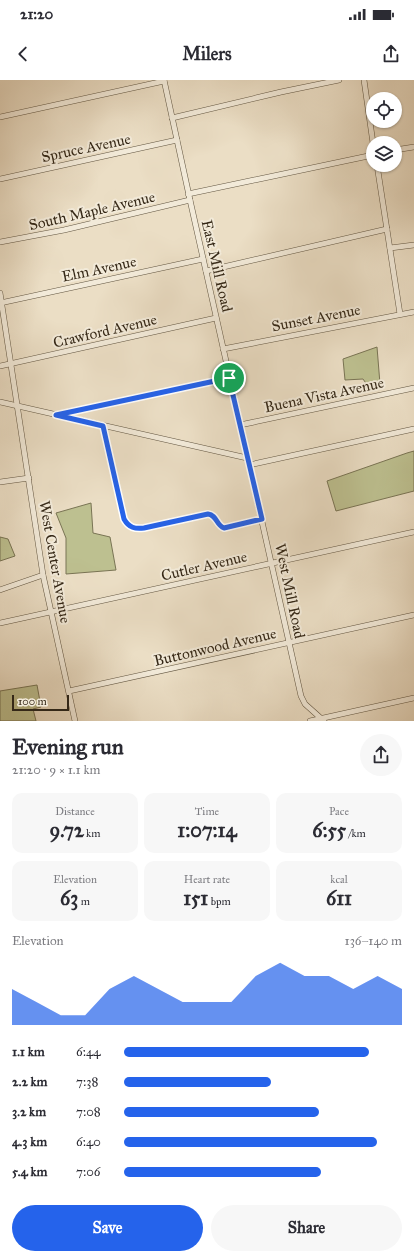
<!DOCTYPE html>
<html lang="en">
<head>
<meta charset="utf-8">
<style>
	body { margin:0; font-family:"IM FELL Great Primer",serif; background:#f7f7f7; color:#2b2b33; height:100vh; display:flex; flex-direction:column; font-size:15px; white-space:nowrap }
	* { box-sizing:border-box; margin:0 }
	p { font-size:13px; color:#7c7c81 }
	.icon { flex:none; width:22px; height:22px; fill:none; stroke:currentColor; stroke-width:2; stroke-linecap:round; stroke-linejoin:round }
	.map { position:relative; height:641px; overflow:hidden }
	.sheet { display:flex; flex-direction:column; background:#fff; flex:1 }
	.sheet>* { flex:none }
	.fabs { position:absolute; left:366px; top:12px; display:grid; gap:8px }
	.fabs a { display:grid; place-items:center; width:36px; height:36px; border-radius:50%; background:#fff; box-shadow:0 1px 3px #0004; font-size:20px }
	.scale { position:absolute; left:12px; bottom:10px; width:57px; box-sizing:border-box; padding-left:4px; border:2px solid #352817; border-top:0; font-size:11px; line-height:14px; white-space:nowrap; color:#352817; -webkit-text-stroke:3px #f2ead9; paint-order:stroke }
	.pin { position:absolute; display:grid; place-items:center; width:34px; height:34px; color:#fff; margin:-17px; border:2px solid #fff; border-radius:50%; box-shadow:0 1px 4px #0007 }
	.round { display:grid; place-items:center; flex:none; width:42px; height:42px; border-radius:21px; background:#f7f7f7 }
	.overview { display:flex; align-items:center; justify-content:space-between; height:68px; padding:0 12px }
	h1 { font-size:22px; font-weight:700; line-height:30px }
	.metrics { display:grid; grid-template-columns:repeat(3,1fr); gap:6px; height:68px; padding:4px 12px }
	.metrics div { display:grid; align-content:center; border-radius:10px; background:#f7f7f7; text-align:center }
	.metrics b { font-size:20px; font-weight:700 }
	.metrics small { font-size:11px; font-weight:400 }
	.metrics p { font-size:11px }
	.chart { height:112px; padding:8px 12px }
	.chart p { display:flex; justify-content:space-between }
	.chart svg { width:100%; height:72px; margin-top:4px; fill:#2563eb; opacity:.7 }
	.action { display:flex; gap:8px; margin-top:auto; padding:8px 12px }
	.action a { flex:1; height:46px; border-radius:24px; background:#2563eb; color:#fff; font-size:16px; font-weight:700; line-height:46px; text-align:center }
	.action a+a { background:#f7f7f7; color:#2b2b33 }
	ul { padding:0 12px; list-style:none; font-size:13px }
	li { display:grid; grid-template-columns:64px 48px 1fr; align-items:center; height:30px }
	li i { height:10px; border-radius:5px; background:#2563eb }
	.status { display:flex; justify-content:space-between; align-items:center; height:28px; padding:0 20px; background:#fff; direction:ltr }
	.status svg { height:11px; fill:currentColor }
	header { display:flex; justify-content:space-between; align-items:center; height:52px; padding:0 12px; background:#fff; font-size:18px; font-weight:700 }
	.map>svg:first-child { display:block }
	.green { fill:#bdc090; stroke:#797454 }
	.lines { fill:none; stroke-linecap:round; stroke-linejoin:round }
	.minor-casing { stroke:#625642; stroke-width:6 }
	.minor { stroke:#f2ead9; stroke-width:5 }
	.route-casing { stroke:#fff; stroke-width:8 }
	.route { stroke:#2563eb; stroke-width:5 }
	.labels { text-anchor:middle; stroke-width:4; stroke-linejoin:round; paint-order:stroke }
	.street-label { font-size:15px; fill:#352817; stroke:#f2ead9 }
</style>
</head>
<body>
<div class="status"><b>21:20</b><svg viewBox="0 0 49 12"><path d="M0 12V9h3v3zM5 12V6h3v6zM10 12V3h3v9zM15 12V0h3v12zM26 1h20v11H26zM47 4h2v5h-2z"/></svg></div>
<header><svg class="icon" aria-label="back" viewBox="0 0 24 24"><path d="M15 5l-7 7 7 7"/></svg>Milers<svg class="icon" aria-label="share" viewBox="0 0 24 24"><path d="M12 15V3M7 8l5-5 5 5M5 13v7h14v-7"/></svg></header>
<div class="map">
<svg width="414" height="641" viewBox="0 0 414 641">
	<rect width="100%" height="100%" fill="#ebdec5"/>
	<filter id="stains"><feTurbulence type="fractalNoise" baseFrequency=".005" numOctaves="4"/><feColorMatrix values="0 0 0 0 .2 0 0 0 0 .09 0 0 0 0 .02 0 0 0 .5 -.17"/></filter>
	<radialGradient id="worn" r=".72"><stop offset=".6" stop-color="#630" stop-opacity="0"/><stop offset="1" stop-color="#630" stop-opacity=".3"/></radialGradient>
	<!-- green -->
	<g class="green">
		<path d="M377 267 380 304 370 309 363 299 345 300 343 279Z"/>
		<path d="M414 371V411L336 431 327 401 407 373Z"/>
		<path d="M91 423 93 453 110 457 116 490 66 494V458L56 433Z"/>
		<path d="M0 457 8 459 15 476 0 481Z"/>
		<path d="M37 605 41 627 33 629 36 641H0V611Z"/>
	</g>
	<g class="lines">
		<defs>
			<g id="minor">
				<path d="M164 0 190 120 301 616 305 624 324 641"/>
				<path d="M364 0 373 63"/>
				<path d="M0 37 164 1"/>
				<path d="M172 38 281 12 339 0"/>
				<path d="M395 70 414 67"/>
				<path d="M377 85 400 234"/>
				<path d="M0 99 177 60"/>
				<path d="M188 114 373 75"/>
				<path d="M0 162 64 150 190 120"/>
				<path d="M390 168 414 165"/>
				<path d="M206 191 387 149"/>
				<path d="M0 213 43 495 75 641"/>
				<path d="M0 223 203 179"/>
				<path d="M223 269 414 232"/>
				<path d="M0 286 216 238"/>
				<path d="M0 322 247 378"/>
				<path d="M59 334 229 298"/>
				<path d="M240 345 414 308"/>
				<path d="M103 346 124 439C129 448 135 449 144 448L207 434 213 436 220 446 224 448 262 439"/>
				<path d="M249 385 414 349"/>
				<path d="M0 402 29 398"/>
				<path d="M0 510 43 495"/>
				<path d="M0 543 414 452"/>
				<path d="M69 611 414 535"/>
				<path d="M310 641 414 618"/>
			</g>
		</defs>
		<!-- minor casing -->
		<use href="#minor" class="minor-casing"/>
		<!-- minor -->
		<use href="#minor" class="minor"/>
	</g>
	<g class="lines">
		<defs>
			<path id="route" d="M229 298 262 439 224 448C216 445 217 435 208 434L144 448C135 449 129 448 124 439L103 346 56 335Z"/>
		</defs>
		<!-- route casing -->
		<use href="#route" class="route-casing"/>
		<!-- route -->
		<use href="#route" class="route"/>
	</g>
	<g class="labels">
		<!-- street labels -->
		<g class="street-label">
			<text transform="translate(86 68) rotate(-12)" y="5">Spruce Avenue</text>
			<text transform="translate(92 131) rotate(-13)" y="5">South Maple Avenue</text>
			<text transform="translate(217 186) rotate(77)" y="5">East Mill Road</text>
			<text transform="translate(99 189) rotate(-12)" y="5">Elm Avenue</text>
			<text transform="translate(316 238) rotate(-11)" y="5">Sunset Avenue</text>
			<text transform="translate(105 251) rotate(-13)" y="5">Crawford Avenue</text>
			<text transform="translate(324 315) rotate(-12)" y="5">Buena Vista Avenue</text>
			<text transform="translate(55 482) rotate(80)" y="5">West Center Avenue</text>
			<text transform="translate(204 486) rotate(-13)" y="5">Cutler Avenue</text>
			<text transform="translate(290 511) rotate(78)" y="5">West Mill Road</text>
			<text transform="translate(215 567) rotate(-13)" y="5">Buttonwood Avenue</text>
		</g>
	</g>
	<rect width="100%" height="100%" filter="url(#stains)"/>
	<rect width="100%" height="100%" fill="url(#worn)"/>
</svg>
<div class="fabs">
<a><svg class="icon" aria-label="locate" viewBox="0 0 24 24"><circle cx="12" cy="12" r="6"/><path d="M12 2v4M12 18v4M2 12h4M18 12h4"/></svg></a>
<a><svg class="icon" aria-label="layers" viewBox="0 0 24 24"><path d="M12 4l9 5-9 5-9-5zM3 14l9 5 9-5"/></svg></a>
</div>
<div class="scale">100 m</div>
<div class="pin" style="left:229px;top:298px;background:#1e9e55"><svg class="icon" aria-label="arrive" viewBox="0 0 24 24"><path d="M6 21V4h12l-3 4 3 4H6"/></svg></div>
</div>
<section class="sheet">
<div class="overview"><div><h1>Evening run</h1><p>21:20 · 9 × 1.1 km</p></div><a class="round"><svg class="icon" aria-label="share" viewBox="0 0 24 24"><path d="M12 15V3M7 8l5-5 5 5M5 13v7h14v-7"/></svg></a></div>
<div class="metrics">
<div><p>Distance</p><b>9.72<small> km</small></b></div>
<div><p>Time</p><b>1:07:14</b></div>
<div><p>Pace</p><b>6:55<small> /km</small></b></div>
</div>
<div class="metrics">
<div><p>Elevation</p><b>63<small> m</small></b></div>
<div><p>Heart rate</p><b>151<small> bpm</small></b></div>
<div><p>kcal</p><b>611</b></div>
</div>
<div class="chart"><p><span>Elevation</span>136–140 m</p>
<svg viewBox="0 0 160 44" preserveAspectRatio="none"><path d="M0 44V22L10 30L20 38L30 38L40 22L50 14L60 22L70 30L80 30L90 30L100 14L110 6L120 14L130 14L140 22L150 14L160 22V44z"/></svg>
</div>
<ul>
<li><b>1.1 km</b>6:44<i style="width:88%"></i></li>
<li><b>2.2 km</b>7:38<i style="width:53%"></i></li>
<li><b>3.2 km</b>7:08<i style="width:70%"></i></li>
<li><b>4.3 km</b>6:40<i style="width:91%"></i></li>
<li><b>5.4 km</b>7:06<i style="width:71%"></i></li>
</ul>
<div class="action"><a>Save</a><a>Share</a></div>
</section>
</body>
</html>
